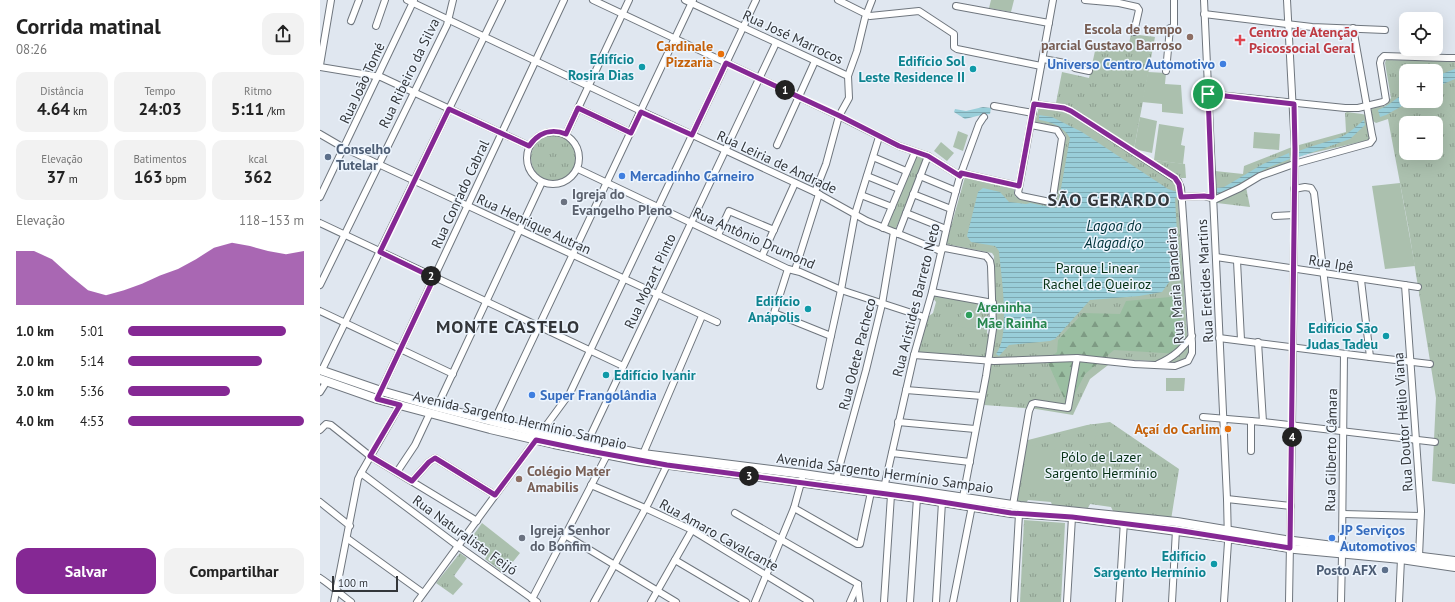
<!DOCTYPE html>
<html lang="pt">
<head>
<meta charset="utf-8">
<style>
	body { margin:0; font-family:"PT Sans",sans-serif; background:#f2f2f2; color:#222; height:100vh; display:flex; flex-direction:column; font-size:15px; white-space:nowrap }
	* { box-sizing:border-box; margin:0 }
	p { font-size:13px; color:#767676 }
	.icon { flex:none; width:22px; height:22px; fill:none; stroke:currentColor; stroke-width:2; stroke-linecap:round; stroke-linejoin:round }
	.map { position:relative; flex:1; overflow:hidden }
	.side { display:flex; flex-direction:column; background:#fff; width:320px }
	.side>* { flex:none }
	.controls { position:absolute; left:1079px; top:12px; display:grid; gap:8px }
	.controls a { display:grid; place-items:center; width:44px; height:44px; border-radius:8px; background:#fff; box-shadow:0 4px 16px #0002; font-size:20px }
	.scale { position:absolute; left:12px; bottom:10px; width:66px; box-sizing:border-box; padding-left:4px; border:2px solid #33363a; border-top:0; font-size:11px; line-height:14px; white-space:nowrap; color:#33363a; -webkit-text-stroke:3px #edf5fe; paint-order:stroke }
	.pin { position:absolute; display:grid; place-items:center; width:34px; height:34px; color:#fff; margin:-17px; border:2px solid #fff; border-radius:50%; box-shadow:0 1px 4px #0007 }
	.km { position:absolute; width:20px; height:20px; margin:-10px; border-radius:50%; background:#222; color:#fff; font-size:11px; line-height:20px; text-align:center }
	.round { display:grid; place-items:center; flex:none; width:42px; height:42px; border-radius:12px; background:#f2f2f2 }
	.overview { display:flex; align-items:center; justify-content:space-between; height:68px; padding:0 16px }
	h1 { font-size:22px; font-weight:700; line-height:30px }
	.metrics { display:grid; grid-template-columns:repeat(3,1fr); gap:6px; height:68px; padding:4px 16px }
	.metrics div { display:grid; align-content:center; border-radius:10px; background:#f2f2f2; text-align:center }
	.metrics b { font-size:17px; font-weight:700 }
	.metrics small { font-size:11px; font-weight:400 }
	.metrics p { font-size:11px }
	.chart { height:112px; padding:8px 16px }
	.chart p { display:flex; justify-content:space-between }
	.chart svg { width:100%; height:72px; margin-top:4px; fill:#852894; opacity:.7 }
	.primary-button { display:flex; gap:8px; margin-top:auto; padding:8px 16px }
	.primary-button a { flex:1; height:46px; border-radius:12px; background:#852894; color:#fff; font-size:16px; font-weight:700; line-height:46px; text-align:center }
	.primary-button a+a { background:#f2f2f2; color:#222 }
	ul { padding:0 16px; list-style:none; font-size:13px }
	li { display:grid; grid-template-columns:64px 48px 1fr; align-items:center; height:30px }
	li i { height:10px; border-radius:5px; background:#852894 }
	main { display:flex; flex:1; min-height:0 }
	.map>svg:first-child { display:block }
	.grass { fill:url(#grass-tufts); fill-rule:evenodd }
	.forest { fill:url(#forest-firs) }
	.garden { fill:#abc0ae }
	.water { fill:url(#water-rules) }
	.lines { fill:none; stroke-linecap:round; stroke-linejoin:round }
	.minor-casing { stroke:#6f767e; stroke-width:8 }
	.major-casing { stroke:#6f767e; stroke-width:10 }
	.minor { stroke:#fff; stroke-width:6 }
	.major { stroke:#fff; stroke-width:8 }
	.route-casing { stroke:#fff; stroke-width:8 }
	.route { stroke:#852894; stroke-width:5 }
	.education-dot { fill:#8d6e63; stroke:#edf5fe; stroke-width:1.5 }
	.health-dot { fill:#e0444e; stroke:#edf5fe; stroke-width:1.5 }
	.food-dot { fill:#e8710a; stroke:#edf5fe; stroke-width:1.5 }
	.shop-dot { fill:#3f7fe0; stroke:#edf5fe; stroke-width:1.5 }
	.culture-dot { fill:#0f9aa8; stroke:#edf5fe; stroke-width:1.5 }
	.service-dot { fill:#5c6f8a; stroke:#edf5fe; stroke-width:1.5 }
	.worship-dot { fill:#6b7280; stroke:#edf5fe; stroke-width:1.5 }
	.leisure-dot { fill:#2e9e5b; stroke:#edf5fe; stroke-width:1.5 }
	.labels { text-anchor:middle; stroke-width:3; stroke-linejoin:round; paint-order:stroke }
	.education-label { font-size:14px; font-weight:bold; fill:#785e54; stroke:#edf5fe; text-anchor:end }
	.health-label { font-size:14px; font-weight:bold; fill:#be3a42; stroke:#edf5fe; text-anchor:start }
	.street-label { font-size:14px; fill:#33363a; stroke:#edf5fe }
	.food-label { font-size:14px; font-weight:bold; fill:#c56008; stroke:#edf5fe; text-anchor:end }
	.culture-label { font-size:14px; font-weight:bold; fill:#0d838f; stroke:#edf5fe; text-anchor:end }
	.shop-label { font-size:14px; font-weight:bold; fill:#366cbe; stroke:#edf5fe; text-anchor:start }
	.service-label { font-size:14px; font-weight:bold; fill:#4e5e75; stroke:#edf5fe; text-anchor:start }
	.worship-label { font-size:14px; font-weight:bold; fill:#5b616d; stroke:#edf5fe; text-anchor:start }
	.park-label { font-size:14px; fill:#073216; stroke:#edf5fe }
	.leisure-label { font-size:14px; font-weight:bold; fill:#27864d; stroke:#edf5fe; text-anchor:start }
	.water-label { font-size:15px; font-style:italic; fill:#00323a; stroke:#edf5fe }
	.district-label { font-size:18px; font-weight:bold; letter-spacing:1px; fill:#33363a; stroke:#edf5fe }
</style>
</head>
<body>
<main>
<section class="side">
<div class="overview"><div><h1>Corrida matinal</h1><p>08:26</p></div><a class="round"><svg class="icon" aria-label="share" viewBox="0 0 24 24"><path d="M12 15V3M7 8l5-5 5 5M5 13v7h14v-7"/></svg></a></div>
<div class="metrics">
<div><p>Distância</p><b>4.64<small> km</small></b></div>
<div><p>Tempo</p><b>24:03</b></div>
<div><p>Ritmo</p><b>5:11<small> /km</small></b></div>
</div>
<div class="metrics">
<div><p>Elevação</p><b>37<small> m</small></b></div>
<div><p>Batimentos</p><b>163<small> bpm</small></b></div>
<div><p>kcal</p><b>362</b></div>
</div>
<div class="chart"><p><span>Elevação</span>118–153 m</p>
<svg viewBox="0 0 160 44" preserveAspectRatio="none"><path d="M0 44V11L10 11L20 16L30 26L40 35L50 38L60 35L70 31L80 26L90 22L100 16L110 9L120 6L130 8L140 11L150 13L160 11V44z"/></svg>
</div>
<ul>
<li><b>1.0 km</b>5:01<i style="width:90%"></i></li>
<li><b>2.0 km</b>5:14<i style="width:76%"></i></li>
<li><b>3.0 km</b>5:36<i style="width:58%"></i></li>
<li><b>4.0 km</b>4:53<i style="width:100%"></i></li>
</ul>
<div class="primary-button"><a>Salvar</a><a>Compartilhar</a></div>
</section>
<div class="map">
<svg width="1135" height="602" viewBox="0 0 1135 602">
	<defs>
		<pattern id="grass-tufts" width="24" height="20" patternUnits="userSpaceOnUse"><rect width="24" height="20" fill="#abc0ae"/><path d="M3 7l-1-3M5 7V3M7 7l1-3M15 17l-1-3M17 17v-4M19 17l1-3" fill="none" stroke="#8c9d8f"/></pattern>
		<pattern id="forest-firs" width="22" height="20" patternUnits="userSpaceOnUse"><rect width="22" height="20" fill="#9abea1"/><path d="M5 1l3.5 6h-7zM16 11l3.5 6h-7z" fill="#7e9b84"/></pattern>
		<pattern id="water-rules" width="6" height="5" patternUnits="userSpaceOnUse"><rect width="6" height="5" fill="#99ced9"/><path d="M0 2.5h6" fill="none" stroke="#7da8b1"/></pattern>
	</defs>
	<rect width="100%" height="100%" fill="#e0e7f0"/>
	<!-- grass -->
	<g class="grass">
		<path d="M811 34 835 37 814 149 746 105 736 103 742 72 769 78 777 42 808 48Z"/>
		<path d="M1066 60 1135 61V484L1112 481 1116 398 1089 231 1068 119 1056 123 1053 121 1051 110 1052 108 1065 106 1071 98 1065 63ZM1086 71H1116V101H1086ZM1086 123H1116V153H1086Z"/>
		<path d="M719 107 747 113 851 180 857 186 869 363 796 359 770 379 753 415 716 409 664 405 676 333 674 256 672 253 626 244 645 177 693 188 694 189V194L696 197 730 204 734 202 746 137C742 125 725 124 715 122Z"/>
		<path d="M1027 112 1042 114 1046 115 1050 139 1049 140 979 156V145L1026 132 1025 113Z"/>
		<circle cx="234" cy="158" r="23"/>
		<path d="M972 147 970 162 896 197 895 171 923 174 924 166Z"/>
		<path d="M597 155 604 158 605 161 575 230 567 226Z"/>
		<path d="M834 160 865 164 866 178H861Z"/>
		<path d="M926 187 930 207 897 203V202Z"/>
		<path d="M617 295 669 304 671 314 668 315 667 333 670 336 666 358 599 353 597 352 609 316 613 313 616 302 613 298 614 296Z"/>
		<path d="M790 422 859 469 851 520 793 511 791 507 770 504 768 508 732 505 731 502 708 500 706 503 699 502 695 499 708 440 767 425Z"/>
		<path d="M704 520 745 523 741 602H700Z"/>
		<path d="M162 523 200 553 184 573 165 559 170 550 152 537Z"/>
		<path d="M140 553 147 558 134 576 143 584 133 595 116 583Z"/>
	</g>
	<!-- forest -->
	<path class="forest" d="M861 296 860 354 794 350 765 374 748 407 727 361 737 352 738 340 763 313 800 314 806 301Z"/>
	<!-- garden -->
	<g class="garden">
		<path d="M671 0H694L691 12 669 8Z"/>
		<path d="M1092 62 1096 70 1086 71V75L1078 78 1074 70Z"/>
		<path d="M828 72 846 73 845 84 861 85 863 114 842 112V104L822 102Z"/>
		<path d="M820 117 837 121 832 153 814 149Z"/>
		<path d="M839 124 864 128 861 145 865 146 863 164 834 160Z"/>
		<path d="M638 131 648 135 643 151 633 147Z"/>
		<path d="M934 132 960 134 959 150 933 148Z"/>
		<path d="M621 142 634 153 627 161 614 151Z"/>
		<path d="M1080 183 1095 266 1065 269 1052 186Z"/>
		<path d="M644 300 660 304 655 330 638 326Z"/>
		<path d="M846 378H865L864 391H846Z"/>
		<path d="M770 424 779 427 773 445 764 442Z"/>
		<path d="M709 445 742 451 733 494 701 487Z"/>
	</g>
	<!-- water -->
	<g class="water">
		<path d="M1135 69V79L1116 87V76Z"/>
		<path d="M1086 92V101H1091L1066 115 1060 117 1058 110C1069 106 1076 98 1086 92Z"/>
		<path d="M663 107 671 108 670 114 661 115 645 119 634 112 635 109 646 111Z"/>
		<path d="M719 115 732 117 762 132 848 189 857 192V197L855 198 859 268 842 292 819 296 770 300 735 339 730 341 689 345 679 356 676 354C691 335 681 276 679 251L675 246 651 242 647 236 658 192 663 188 680 192 689 202 706 204 710 203 735 208 738 205 750 138C743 126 732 122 719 120Z"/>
		<path d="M1044 120 1045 125 1030 139 979 157V151C993 145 1007 142 1021 137 1030 133 1036 126 1044 120Z"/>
		<path d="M969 153 970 159 947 168 911 188 897 194V188L904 187 943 164Z"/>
	</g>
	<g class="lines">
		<defs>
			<g id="minor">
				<path d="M87 0 321 111 495 192 547 221 618 250 625 248 666 256 670 261 671 266 673 329 666 376 643 497"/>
				<path d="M273 0 519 116 579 146 608 156 640 176"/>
				<path d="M365 0 528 76"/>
				<path d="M518 0 550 16 599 11 634 34V47L637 49 721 66"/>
				<path d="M765 0 799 3 817 7 819 10 814 32"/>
				<path d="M884 0 907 499 908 542 904 602"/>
				<path d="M967 0 975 150 972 425 969 602"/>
				<path d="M636 6 729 23"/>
				<path d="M884 14 992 27 1065 30"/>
				<path d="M31 21 39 0"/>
				<path d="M56 26 65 0"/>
				<path d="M723 59 745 63 755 68 769 71"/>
				<path d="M0 65 11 0"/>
				<path d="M0 67 61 77 209 146"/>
				<path d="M846 71 850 28 854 27V0"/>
				<path d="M888 94 1025 108H1038L1063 102 1066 100 1060 63 1061 59 1064 56 1127 58H1135"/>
				<path d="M674 106 713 113"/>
				<path d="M258 108 311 133"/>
				<path d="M711 125 737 130 742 138 733 197 730 202 701 196 698 193 733 0"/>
				<circle cx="233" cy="158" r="26"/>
				<path d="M0 134 24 148 397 322"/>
				<path d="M246 134 309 0"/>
				<path d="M457 145 495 61"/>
				<path d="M553 157 586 171"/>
				<path d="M258 169 468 269 480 272 521 290 604 317"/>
				<path d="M641 173 699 186"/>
				<path d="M547 176 579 189"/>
				<path d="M600 176 636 191"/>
				<path d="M974 189 985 187 991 188 994 193 1009 320"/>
				<path d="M495 192 506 164 519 116 529 98 528 76 537 51 545 18 552 0"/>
				<path d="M593 194 631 209"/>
				<path d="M541 195 572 207"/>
				<path d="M0 197 94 0"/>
				<path d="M861 197 884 196 896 199 920 188 940 176 974 164 1050 143 1053 139 1052 135 1033 28"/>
				<path d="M586 213 626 229"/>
				<path d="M955 216 974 215"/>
				<path d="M0 223 303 366"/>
				<path d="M563 228 595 152"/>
				<path d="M578 234 608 156"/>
				<path d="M398 235 409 211 454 230"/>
				<path d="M442 256 475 183"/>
				<path d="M896 257 1098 287"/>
				<path d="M917 261 921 340"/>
				<path d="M468 269 454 313 511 336"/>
				<path d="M475 270 499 194"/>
				<path d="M1041 280 1050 357"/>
				<path d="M0 285 127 25 133 0"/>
				<path d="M1085 285 1101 511 1099 556"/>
				<path d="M612 292 673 303"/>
				<path d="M0 311 133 374"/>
				<path d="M899 338 1050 357 1110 364"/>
				<path d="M938 342 943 422"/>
				<path d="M594 355 674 361 757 358 814 364 855 366 868 361 872 353V343L861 188 858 181 751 111 744 108 714 104"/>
				<path d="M838 364C854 357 861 350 872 336"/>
				<path d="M2 370 182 0"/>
				<path d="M500 386 521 290 535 214 559 137"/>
				<path d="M586 390 662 396"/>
				<path d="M0 392 7 381"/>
				<path d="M57 399 244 0"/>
				<path d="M117 407 222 182"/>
				<path d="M883 417 943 422 1115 442"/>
				<path d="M174 421 373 0"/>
				<path d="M931 421V451"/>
				<path d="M578 422 655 429"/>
				<path d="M0 430 6 424 11 425 50 456 157 521"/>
				<path d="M267 443 456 43"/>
				<path d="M572 453 650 462"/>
				<path d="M323 454 382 316"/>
				<path d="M77 472 95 445 110 413"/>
				<path d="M41 473 138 546 217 602"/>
				<path d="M516 479 546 370 562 304 574 232"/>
				<path d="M92 481 109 462 115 458 175 495"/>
				<path d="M271 485 325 508 372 530 490 602"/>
				<path d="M564 488 594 355 612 292 631 209 640 176 659 124 663 118 664 117"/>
				<path d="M907 499 971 506"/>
				<path d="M0 502 30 526"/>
				<path d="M693 505 709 411 712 404 715 403 748 408 757 358"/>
				<path d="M474 508 537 544H540L551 492"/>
				<path d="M415 513 538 584"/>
				<path d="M1023 514 1100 516"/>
				<path d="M245 535 356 602"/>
				<path d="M28 539 103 593"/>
				<path d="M1022 546 1024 354"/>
				<path d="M355 560 426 602"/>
				<path d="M0 578C11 585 20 594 31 602"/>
				<path d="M538 586 540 602"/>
				<path d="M212 599 287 455"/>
				<path d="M14 602 38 479 41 473 80 405"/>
				<path d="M97 602 250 393 436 0"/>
				<path d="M274 602 329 502 347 465"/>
				<path d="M331 602 372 530"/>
				<path d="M435 602 474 508 482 479"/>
				<path d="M530 602 538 584"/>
				<path d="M564 602 571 495"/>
				<path d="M590 602 597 498"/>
				<path d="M616 602 622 502"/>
				<path d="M633 602 652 506"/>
				<path d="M694 602 699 514"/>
				<path d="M747 602 752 517"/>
				<path d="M799 602 804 521"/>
				<path d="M852 602 856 530"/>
				<path d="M1021 602 1022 555"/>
				<path d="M1079 602 1081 559"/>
			</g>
			<g id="major">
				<path d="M0 370 61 391 117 407 226 435 323 454 483 474 700 506 857 522 965 540 1135 561"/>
				<path d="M0 379 57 399 170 429 234 444 320 461 597 498 691 513 752 517 902 537 975 549 1081 559 1135 567"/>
			</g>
		</defs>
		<!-- minor casing -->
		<use href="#minor" class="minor-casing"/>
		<!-- major casing -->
		<use href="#major" class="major-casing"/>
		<!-- minor -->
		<use href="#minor" class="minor"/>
		<!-- major -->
		<use href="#major" class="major"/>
	</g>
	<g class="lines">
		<defs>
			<path id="route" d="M406 63 520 116 579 146 608 156 640 176 641 173 699 186 714 104 744 108 751 111 855 178 859 184 861 197 884 196 892 197 888 94 974 104 975 150 970 548 856 530 752 517 691 513 597 498 347 465 264 450 216 440 175 495 115 458 109 462 92 481 50 456 80 405 57 399 114 278 60 252 129 109 209 146C218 133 231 128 246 134L258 108 311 133 321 112 372 135Z"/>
		</defs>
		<!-- route casing -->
		<use href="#route" class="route-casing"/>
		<!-- route -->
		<use href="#route" class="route"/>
	</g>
	<!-- markers -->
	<g class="education-dot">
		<circle cx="870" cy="37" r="4"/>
		<circle cx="199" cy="479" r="4"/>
	</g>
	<path class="health-dot" d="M918 34h4v4h4v4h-4v4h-4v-4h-4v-4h4z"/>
	<g class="food-dot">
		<circle cx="401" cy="54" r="4"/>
		<circle cx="908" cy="429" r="4"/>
	</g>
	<g class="shop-dot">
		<circle cx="903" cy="64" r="4"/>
		<circle cx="302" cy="176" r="4"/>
		<circle cx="212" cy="395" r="4"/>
		<circle cx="1012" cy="538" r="4"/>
	</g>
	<g class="culture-dot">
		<circle cx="322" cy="67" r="4"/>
		<circle cx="653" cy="69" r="4"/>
		<circle cx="488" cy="309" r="4"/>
		<circle cx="1066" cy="336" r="4"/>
		<circle cx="286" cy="375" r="4"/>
		<circle cx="894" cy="564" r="4"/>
	</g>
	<g class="service-dot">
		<circle cx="8" cy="157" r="4"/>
		<circle cx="1065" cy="570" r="4"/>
	</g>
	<g class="worship-dot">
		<circle cx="244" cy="202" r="4"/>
		<circle cx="202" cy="538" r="4"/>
	</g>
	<circle class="leisure-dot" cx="649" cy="315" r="4"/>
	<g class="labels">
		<!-- education labels -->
		<g class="education-label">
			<text x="862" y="34">Escola de tempo<tspan x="862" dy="16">parcial Gustavo Barroso</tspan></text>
			<text x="207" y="476" text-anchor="start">Colégio Mater<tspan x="207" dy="16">Amabilis</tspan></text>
		</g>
		<!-- health labels -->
		<g class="health-label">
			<text x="929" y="37">Centro de Atenção<tspan x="929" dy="16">Psicossocial Geral</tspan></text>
		</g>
		<!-- street labels -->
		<g class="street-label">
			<text transform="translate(473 37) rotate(25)" y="5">Rua José Marrocos</text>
			<text transform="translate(89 73) rotate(-64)" y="5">Rua Ribeiro da Silva</text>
			<text transform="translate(42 83) rotate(-65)" y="5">Rua João Tomé</text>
			<text transform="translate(457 162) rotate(25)" y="5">Rua Leiria de Andrade</text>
			<text transform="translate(140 194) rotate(-65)" y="5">Rua Conrado Cabral</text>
			<text transform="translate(214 224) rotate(25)" y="5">Rua Henrique Autran</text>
			<text transform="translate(434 238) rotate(24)" y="5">Rua Antônio Drumond</text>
			<text transform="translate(1011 263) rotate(9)" y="5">Rua Ipê</text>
			<text transform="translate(330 281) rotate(-65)" y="5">Rua Mozart Pinto</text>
			<text transform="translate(885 281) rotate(-93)" y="5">Rua Eretides Martins</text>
			<text transform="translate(855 286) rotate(-94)" y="5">Rua Maria Bandeira</text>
			<text transform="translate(596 300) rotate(-76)" y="5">Rua Aristides Barreto Neto</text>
			<text transform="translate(537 354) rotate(-76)" y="5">Rua Odete Pacheco</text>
			<text transform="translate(200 420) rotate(13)" y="5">Avenida Sargento Hermínio Sampaio</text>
			<text transform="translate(1083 422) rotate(-94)" y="5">Rua Doutor Hélio Viana</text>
			<text transform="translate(1011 450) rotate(-89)" y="5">Rua Gilberto Câmara</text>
			<text transform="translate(565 473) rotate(8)" y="5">Avenida Sargento Hermínio Sampaio</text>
			<text transform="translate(145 535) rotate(36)" y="5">Rua Naturalista Feijó</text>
			<text transform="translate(399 535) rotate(29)" y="5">Rua Amaro Cavalcante</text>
		</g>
		<!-- food labels -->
		<g class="food-label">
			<text x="393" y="51">Cardinale<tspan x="393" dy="16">Pizzaria</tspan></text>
			<text x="900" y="434">Açaí do Carlim</text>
		</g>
		<!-- culture labels -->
		<g class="culture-label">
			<text x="314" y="64">Edifício<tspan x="314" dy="16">Rosira Dias</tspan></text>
			<text x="645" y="66">Edifício Sol<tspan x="645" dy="16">Leste Residence II</tspan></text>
			<text x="480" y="306">Edifício<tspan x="480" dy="16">Anápolis</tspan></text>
			<text x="1058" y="333">Edifício São<tspan x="1058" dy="16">Judas Tadeu</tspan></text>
			<text x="294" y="380" text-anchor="start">Edifício Ivanir</text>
			<text x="886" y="561">Edifício<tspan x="886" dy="16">Sargento Hermínio</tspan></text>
		</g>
		<!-- shop labels -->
		<g class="shop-label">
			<text x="895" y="69" text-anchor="end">Universo Centro Automotivo</text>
			<text x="310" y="181">Mercadinho Carneiro</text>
			<text x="220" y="400">Super Frangolândia</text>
			<text x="1020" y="535">JP Serviços<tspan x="1020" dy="16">Automotivos</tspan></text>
		</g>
		<!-- service labels -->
		<g class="service-label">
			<text x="16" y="154">Conselho<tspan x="16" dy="16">Tutelar</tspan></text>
			<text x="1057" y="575" text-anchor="end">Posto AFX</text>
		</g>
		<!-- worship labels -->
		<g class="worship-label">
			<text x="252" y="199">Igreja do<tspan x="252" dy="16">Evangelho Pleno</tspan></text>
			<text x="210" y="535">Igreja Senhor<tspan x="210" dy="16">do Bonfim</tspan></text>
		</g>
		<!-- park labels -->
		<g class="park-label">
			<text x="777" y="273">Parque Linear<tspan x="777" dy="16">Rachel de Queiroz</tspan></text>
			<text x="781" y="462">Pólo de Lazer<tspan x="781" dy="16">Sargento Hermínio</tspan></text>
		</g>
		<!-- leisure labels -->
		<g class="leisure-label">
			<text x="657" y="312">Areninha<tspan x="657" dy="16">Mãe Rainha</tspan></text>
		</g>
		<!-- water labels -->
		<g class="water-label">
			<text x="794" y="231">Lagoa do<tspan x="794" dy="17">Alagadiço</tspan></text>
		</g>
		<!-- district labels -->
		<g class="district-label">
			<text x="789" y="206">SÃO GERARDO</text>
			<text x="188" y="333">MONTE CASTELO</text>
		</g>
	</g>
</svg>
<div class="controls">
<a><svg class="icon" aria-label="locate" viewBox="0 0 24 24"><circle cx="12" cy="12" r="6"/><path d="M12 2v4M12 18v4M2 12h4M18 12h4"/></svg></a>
<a>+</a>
<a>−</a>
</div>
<div class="scale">100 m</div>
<div class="pin" style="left:888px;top:94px;background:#1e9e55"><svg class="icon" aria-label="arrive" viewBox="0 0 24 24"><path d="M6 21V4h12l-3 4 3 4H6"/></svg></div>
<b class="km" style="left:465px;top:90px">1</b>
<b class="km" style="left:111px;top:276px">2</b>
<b class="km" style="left:429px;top:476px">3</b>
<b class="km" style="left:972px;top:437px">4</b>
</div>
</main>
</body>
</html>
